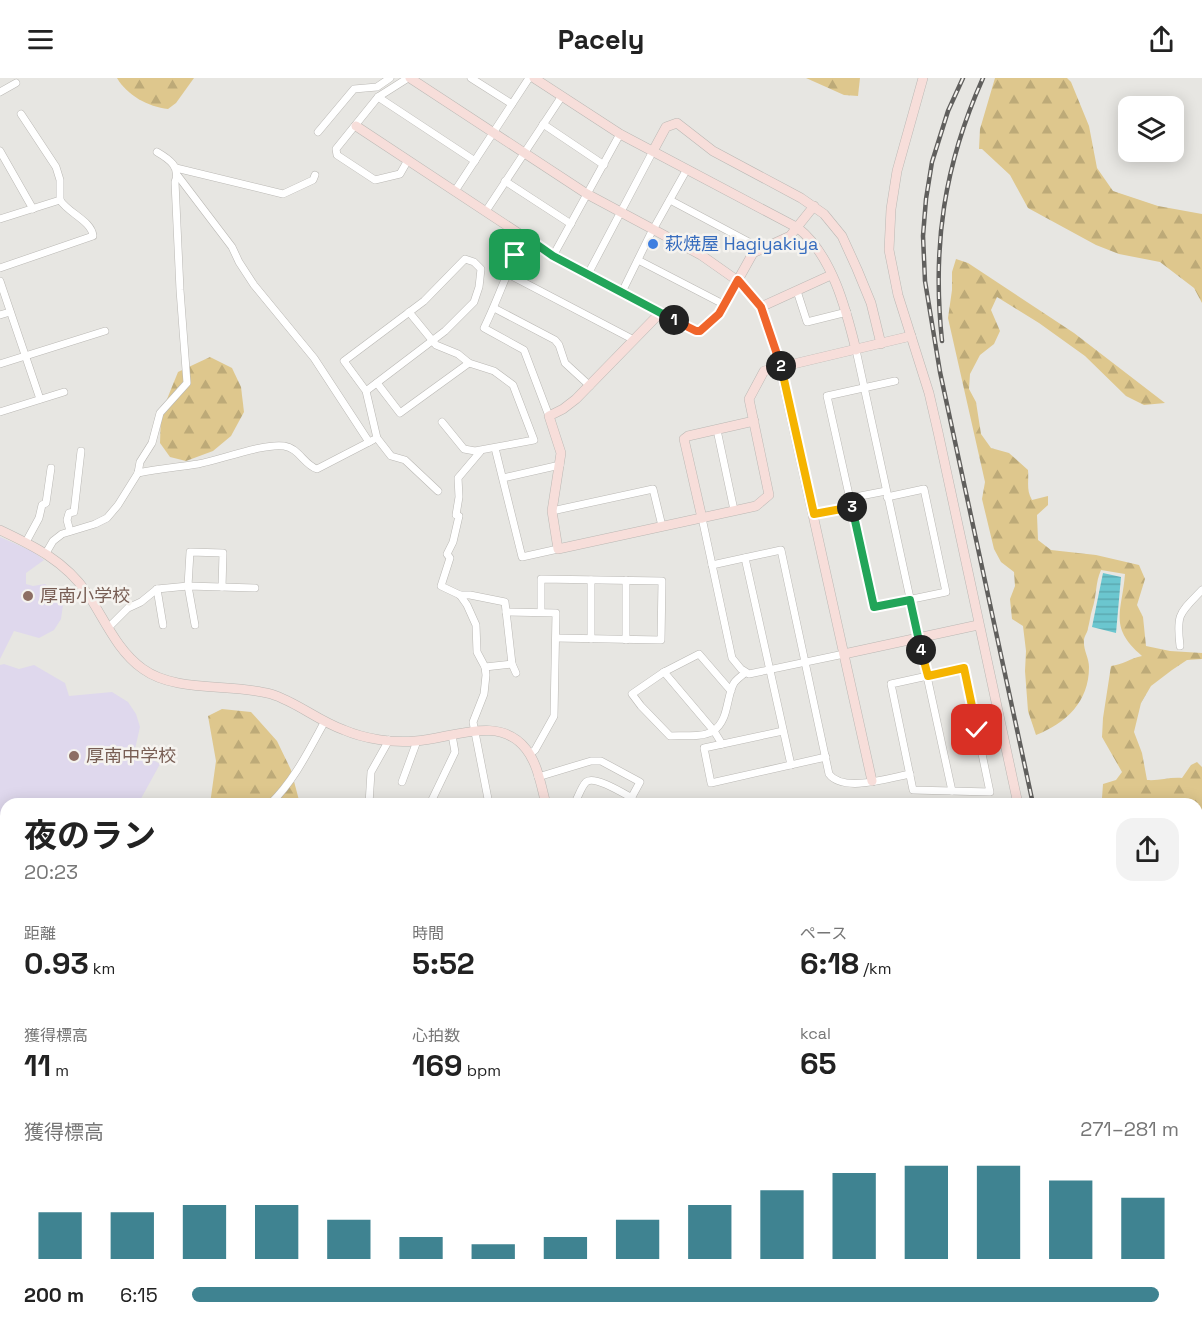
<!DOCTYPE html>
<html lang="ja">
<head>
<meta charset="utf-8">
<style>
	body { margin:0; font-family:"Space Grotesk","Noto Sans JP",sans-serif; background:#f2f2f2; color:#222; height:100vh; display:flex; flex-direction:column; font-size:22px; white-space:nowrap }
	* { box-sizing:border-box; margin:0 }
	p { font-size:20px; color:#767676 }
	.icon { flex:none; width:33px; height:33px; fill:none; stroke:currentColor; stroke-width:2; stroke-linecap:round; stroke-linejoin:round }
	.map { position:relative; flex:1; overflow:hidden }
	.drawer { position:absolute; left:0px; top:720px; width:1203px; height:531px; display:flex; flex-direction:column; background:#fff; border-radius:18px 18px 0 0; box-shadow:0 3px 15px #0003 }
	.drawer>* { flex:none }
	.tools { position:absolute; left:1118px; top:18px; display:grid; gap:12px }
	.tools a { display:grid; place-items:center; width:66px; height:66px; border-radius:12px; background:#fff; box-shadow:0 3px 15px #0003; font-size:30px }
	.pin { position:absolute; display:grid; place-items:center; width:51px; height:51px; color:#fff; margin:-26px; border-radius:12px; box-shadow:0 3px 9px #0006 }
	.km { position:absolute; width:30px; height:30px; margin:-15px; border-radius:50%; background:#222; color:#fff; font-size:16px; line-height:30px; text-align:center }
	.round { display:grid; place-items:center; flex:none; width:63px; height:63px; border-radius:18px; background:#f2f2f2 }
	.head { display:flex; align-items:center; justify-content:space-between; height:102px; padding:0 24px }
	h1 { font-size:33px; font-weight:700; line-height:45px }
	.figures { display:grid; grid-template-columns:repeat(3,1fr); gap:9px; height:102px; padding:6px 24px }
	.figures div { display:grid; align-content:center }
	.figures b { font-size:30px; font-weight:700 }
	.figures small { font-size:16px; font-weight:400 }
	.figures p { font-size:16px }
	.chart { height:168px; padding:12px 24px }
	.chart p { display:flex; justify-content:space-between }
	.chart svg { width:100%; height:108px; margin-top:6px; stroke:#3f8391; stroke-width:6 }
	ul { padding:0 24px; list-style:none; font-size:20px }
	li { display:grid; grid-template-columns:96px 72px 1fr; align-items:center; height:45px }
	li i { height:15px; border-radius:8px; background:#3f8391 }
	header { display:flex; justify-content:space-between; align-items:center; height:78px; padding:0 24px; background:#fff; font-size:27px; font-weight:700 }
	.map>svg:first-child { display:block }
	.education { fill:#dfd8ed }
	.forest { fill:url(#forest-firs) }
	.water { fill:url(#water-rules) }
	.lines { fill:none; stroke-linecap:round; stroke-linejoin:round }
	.street-casing { stroke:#bab8b4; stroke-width:8 }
	.secondary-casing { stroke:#bab8b4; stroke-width:10 }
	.primary-casing { stroke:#9a6359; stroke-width:12 }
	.street { stroke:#fff; stroke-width:7 }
	.secondary { stroke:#f7deda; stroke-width:9 }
	.primary { stroke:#efbdb4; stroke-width:10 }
	.rail-casing { stroke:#605f5d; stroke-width:4.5 }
	.rail { stroke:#f5f3ef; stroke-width:2; stroke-dasharray:7; stroke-linecap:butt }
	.split-1-casing { stroke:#fff; stroke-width:12 }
	.split-2-casing { stroke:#fff; stroke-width:12 }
	.split-3-casing { stroke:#fff; stroke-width:12 }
	.split-4-casing { stroke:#fff; stroke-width:12 }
	.split-5-casing { stroke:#fff; stroke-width:12 }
	.split-1 { stroke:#22a559; stroke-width:8 }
	.split-2 { stroke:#f0652b; stroke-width:8 }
	.split-3 { stroke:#f5b400; stroke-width:8 }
	.split-4 { stroke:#22a559; stroke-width:8 }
	.split-5 { stroke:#f5b400; stroke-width:8 }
	.shop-dot { fill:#3f7fe0; stroke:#f5f3ef; stroke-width:2 }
	.education-dot { fill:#8d6e63; stroke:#f5f3ef; stroke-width:2 }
	.labels { text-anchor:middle; stroke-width:5; stroke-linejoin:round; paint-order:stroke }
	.shop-label { font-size:18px; fill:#366cbe; stroke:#f5f3ef; text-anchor:start }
	.education-label { font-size:18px; fill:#785e54; stroke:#f5f3ef; text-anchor:start }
</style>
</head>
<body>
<header><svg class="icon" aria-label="menu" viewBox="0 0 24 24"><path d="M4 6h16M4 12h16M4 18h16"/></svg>Pacely<svg class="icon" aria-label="share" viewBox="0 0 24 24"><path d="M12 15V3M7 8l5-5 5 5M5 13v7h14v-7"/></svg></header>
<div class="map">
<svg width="1202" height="1251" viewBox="0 0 1202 1251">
	<defs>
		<pattern id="forest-firs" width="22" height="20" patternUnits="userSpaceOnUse" patternTransform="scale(1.5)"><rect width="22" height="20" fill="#dec78d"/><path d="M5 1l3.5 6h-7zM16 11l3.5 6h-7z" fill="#bdaa78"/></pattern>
		<pattern id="water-rules" width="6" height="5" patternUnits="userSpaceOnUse" patternTransform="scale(1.5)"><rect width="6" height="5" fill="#6bc6cf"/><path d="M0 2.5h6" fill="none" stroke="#5ca9b1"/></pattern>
	</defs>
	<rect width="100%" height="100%" fill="#e7e6e2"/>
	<!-- education -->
	<g class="education">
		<path d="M0 459 34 474 44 482 26 495V506L33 508 45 506 50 510 63 527 61 541 54 552 39 560 14 553 0 581Z"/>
		<path d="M4 586 19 591 34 587 65 605 69 618 112 614 128 624 136 636 140 649 135 671 160 686 138 726H6V768L0 765V587Z"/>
	</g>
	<!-- forest -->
	<g class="forest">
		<path d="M117 0H194L176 25 168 31C148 29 127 17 117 0Z"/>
		<path d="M806 0H860L858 18 844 17Z"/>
		<path d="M995 0H1067L1071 4 1089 48 1097 90 1113 113 1158 128 1202 136V225L1194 210 1160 184 1119 176 1096 167 1028 130 1010 97 982 71H979L980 51Z"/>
		<path d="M956 181 968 185 1074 255 1165 325 1144 327 1126 318 1085 278 1039 245 997 219 991 232 1000 253 994 266 980 277 970 296 969 311 976 324 981 356 991 370 1009 375 1028 392C1029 404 1026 412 1032 422L1048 418V427L1037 437 1038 462 1051 472 1096 477 1139 487 1145 501 1137 527 1143 539 1146 568 1170 573 1202 575V581L1187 582 1172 592 1151 608 1141 625 1134 654 1142 675 1147 702C1159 703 1169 699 1182 700L1191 687 1197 684 1202 689V773L1197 770V726H1096L1102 720 1103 706 1116 702 1122 694 1102 659 1103 640 1111 588C1122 587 1131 580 1142 578 1108 549 1122 534 1125 496L1101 492C1095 505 1097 518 1092 532 1090 539 1090 543 1088 550 1088 554 1084 558 1084 562 1083 572 1089 580 1089 589 1089 624 1066 645 1036 657L1028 633 1025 593 1026 573 1023 548 1012 541 1010 521 1015 508 1014 494 1001 484 994 471 982 421 985 404 948 240 952 212V194Z"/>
		<path d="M210 279 232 290 241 309 244 334 231 358 213 373 186 383 170 379 160 365 161 336 178 294Z"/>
		<path d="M222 631 251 634 277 663 291 692 300 726H210L216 683 208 638Z"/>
		<path d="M1197 1073 1202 1077V1180L1197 1176Z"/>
	</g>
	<!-- water -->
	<path class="water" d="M1103 495 1121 499 1116 555 1092 549Z"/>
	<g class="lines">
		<defs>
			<g id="street">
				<path d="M471 0 512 26"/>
				<path d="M0 14 16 5"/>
				<path d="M378 19 475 83"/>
				<path d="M543 46 604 87"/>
				<path d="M318 54 354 11 377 9 390 0"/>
				<path d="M0 73 33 131"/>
				<path d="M408 82 400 96 375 102 337 77 336 71 378 19 408 0"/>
				<path d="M176 90 283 116 313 102 315 97"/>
				<path d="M178 98 232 169 239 184 254 207 314 280 369 364"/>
				<path d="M505 103 571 146"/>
				<path d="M455 113 529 0"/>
				<path d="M670 122 762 171"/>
				<path d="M486 133 562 18"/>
				<path d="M0 141 60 122V102L56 89 21 36"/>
				<path d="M526 159C508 188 499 220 484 250L524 272 549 338"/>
				<path d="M553 178 620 56"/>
				<path d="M638 182 725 227"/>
				<path d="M0 190 93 158C92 143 68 135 60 122"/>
				<path d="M508 196 634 262"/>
				<path d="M588 196 653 73"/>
				<path d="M0 203 40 321"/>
				<path d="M797 213 807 244 847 234"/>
				<path d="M622 214 650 157 687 91"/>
				<path d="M494 230 555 262 559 267 565 285 590 308"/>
				<path d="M409 234 436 267 458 276 469 285 494 293 513 307 534 362 475 373 464 371 442 344"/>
				<path d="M0 237 10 234"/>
				<path d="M856 272 952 713"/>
				<path d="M0 286 105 253"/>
				<path d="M377 305 400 335 469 285"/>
				<path d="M366 313 445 253 474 224 479 209 481 191 474 184 465 181 424 223 344 283 366 313 377 360 391 378 405 382 438 413"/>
				<path d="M0 334 64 314"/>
				<path d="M717 352 734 432"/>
				<path d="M495 370 522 479 558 471"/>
				<path d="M480 374 458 400 459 419 456 437 459 438 453 464 447 476 450 480 441 508 460 517 467 527 476 547 477 574 485 589 486 597 484 616 473 644 489 726"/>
				<path d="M138 395C158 391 178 389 198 386 220 382 264 365 284 368 299 370 304 387 317 391L373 362"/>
				<path d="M503 400 560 387"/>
				<path d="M887 419 924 411 946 514 874 529 827 318 895 303"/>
				<path d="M850 420 886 413"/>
				<path d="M552 433 653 411 662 448"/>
				<path d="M814 436 852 429"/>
				<path d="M702 440 732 580 741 591 749 596 844 576"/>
				<path d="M70 453 67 442 69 435 74 434 81 373"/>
				<path d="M26 464 39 440 42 427 46 425 51 390"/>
				<path d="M46 475 53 463 62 456 95 446 107 440 118 427 138 395 140 384 152 365 160 335 187 305 180 212 175 104C181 89 169 81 157 74"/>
				<path d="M745 480 791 687"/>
				<path d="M712 487 781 472 829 696C843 715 889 700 910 696"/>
				<path d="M157 511 163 547"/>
				<path d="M460 517H470L505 524 512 586 516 595"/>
				<path d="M506 534 556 535 554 638 535 672 530 676"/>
				<path d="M541 534V501L662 503 661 562 556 560"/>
				<path d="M195 547 188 508 190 474 223 475 222 509"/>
				<path d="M109 549 128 530 141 524 157 511 188 508 255 510"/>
				<path d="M591 561V502"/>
				<path d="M626 562V502"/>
				<path d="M1180 568C1176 535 1180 535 1202 512"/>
				<path d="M485 589 512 586"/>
				<path d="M964 590 990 714 913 712 891 606Z"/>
				<path d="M664 594 714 653 722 666"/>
				<path d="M731 613 699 576 664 594 632 616 641 628 670 658C683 657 702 660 713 653 729 643 726 619 734 605 737 601 741 598 745 595"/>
				<path d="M783 653 704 670 711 705 826 679"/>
				<path d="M538 699 591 683H601L640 704 628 726"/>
				<path d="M402 704 417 663"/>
				<path d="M270 726C294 703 309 672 325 643"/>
				<path d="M369 726 371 694 389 662"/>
				<path d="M430 726 455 674 452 657"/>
				<path d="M574 726C578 720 581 709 586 704 594 697 623 715 632 720"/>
				<path d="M0 1053 2 1057 6 1055"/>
				<path d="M1197 1227H1202"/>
				<path d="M0 1228 6 1237"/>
				<path d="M13 1245 18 1251"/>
				<path d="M406 1245 415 1251"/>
				<path d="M458 1245 466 1251"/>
				<path d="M512 1245 520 1251"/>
				<path d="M1175 1245 1180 1251"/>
				<path d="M170 1251V1245"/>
				<path d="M305 1251 309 1245"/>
				<path d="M383 1251 386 1245"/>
				<path d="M659 1251 662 1245"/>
				<path d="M1022 1251 1025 1245"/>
			</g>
			<g id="secondary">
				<path d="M410 0 587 116 701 177 738 203 761 229 780 288 872 703"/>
				<path d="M534 0 620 56 798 150C832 177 846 231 856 272"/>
				<path d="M923 0 897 93 891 131 889 172 898 217 929 315 938 354 1018 726"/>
				<path d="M356 48 553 178 696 253H700L719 236 753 175 790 158 814 128"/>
				<path d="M653 73 666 49 677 45 713 73 801 120 824 136 842 158 857 191 871 225 881 266"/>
				<path d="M761 229 831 197"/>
				<path d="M661 234 576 321 563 331 549 338 561 375 552 433 558 471 756 428 769 417 749 321 764 293 911 258"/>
				<path d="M702 440 684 361 688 358 754 343"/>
				<path d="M0 452C34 468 65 483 87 515 104 540 117 573 143 591 176 615 231 605 271 616 297 624 318 643 344 652 365 661 392 665 415 663 451 661 499 636 526 671 538 686 541 708 546 726"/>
				<path d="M844 576 978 547"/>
				<path d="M0 951 6 962"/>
				<path d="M130 1245 131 1251"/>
				<path d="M569 1245 578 1251"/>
				<path d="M889 1251 893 1245"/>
			</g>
			<g id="primary">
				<path d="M1197 844 1202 842"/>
				<path d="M1057 1251 1058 1245"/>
			</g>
		</defs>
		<!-- street casing -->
		<use href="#street" class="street-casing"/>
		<!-- secondary casing -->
		<use href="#secondary" class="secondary-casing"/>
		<!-- primary casing -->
		<use href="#primary" class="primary-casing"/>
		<!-- street -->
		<use href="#street" class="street"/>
		<!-- secondary -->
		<use href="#secondary" class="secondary"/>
		<!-- primary -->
		<use href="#primary" class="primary"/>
		<defs>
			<g id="rail">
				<path d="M963 0 948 33 932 84 926 121 923 158 925 203 940 294 1033 726"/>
				<path d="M942 263C932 168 944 87 983 0"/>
				<path d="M1017 1251 1019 1245"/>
			</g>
		</defs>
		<!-- rail casing -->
		<use href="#rail" class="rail-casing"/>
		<!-- rail -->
		<use href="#rail" class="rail"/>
	</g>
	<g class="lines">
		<defs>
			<path id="split-1" d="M515 177 526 159 553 178 674 242"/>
			<path id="split-2" d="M674 242 696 253H700L719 236 738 202 761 229 781 288"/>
			<path id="split-3" d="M781 288 814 436 852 429"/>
			<path id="split-4" d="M852 429 874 529 910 522 921 572"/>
			<path id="split-5" d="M921 572 928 598 964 590 977 652"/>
		</defs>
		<!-- split-1 casing -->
		<use href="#split-1" class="split-1-casing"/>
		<!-- split-2 casing -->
		<use href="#split-2" class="split-2-casing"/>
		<!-- split-3 casing -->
		<use href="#split-3" class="split-3-casing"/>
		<!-- split-4 casing -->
		<use href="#split-4" class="split-4-casing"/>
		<!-- split-5 casing -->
		<use href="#split-5" class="split-5-casing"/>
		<!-- split-1 -->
		<use href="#split-1" class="split-1"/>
		<!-- split-2 -->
		<use href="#split-2" class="split-2"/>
		<!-- split-3 -->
		<use href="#split-3" class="split-3"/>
		<!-- split-4 -->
		<use href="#split-4" class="split-4"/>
		<!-- split-5 -->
		<use href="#split-5" class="split-5"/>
	</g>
	<!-- markers -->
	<circle class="shop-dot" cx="653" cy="166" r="6"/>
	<g class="education-dot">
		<circle cx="28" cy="518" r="6"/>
		<circle cx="74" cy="678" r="6"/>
	</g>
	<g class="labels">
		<!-- shop labels -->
		<g class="shop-label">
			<text x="665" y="172">萩焼屋 Hagiyakiya</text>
		</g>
		<!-- education labels -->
		<g class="education-label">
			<text x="40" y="524">厚南小学校</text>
			<text x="86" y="684">厚南中学校</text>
		</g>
	</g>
</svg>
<div class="tools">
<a><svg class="icon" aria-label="layers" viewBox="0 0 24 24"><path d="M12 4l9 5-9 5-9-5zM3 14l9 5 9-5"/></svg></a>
</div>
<div class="pin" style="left:515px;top:177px;background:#1e9e55"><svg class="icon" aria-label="arrive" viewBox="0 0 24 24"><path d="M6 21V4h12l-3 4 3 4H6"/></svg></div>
<div class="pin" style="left:977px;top:652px;background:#d93025"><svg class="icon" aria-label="check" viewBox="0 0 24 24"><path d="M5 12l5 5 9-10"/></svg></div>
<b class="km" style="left:674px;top:242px">1</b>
<b class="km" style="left:781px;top:288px">2</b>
<b class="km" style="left:852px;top:429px">3</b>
<b class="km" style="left:921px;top:572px">4</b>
<section class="drawer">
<div class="head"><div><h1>夜のラン</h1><p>20:23</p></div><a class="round"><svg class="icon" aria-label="share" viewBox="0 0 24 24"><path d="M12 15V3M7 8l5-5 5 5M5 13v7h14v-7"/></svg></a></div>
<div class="figures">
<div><p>距離</p><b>0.93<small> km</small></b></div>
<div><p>時間</p><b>5:52</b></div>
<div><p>ペース</p><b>6:18<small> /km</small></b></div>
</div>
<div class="figures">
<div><p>獲得標高</p><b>11<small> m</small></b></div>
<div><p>心拍数</p><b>169<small> bpm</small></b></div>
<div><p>kcal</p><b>65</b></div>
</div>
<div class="chart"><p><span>獲得標高</span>271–281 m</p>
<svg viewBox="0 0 160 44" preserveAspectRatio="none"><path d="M5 44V25M15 44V25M25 44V22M35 44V22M45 44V28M55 44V35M65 44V38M75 44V35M85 44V28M95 44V22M105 44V16M115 44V9M125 44V6M135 44V6M145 44V12M155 44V19"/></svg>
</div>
<ul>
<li><b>200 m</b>6:15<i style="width:98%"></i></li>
</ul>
</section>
</div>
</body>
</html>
